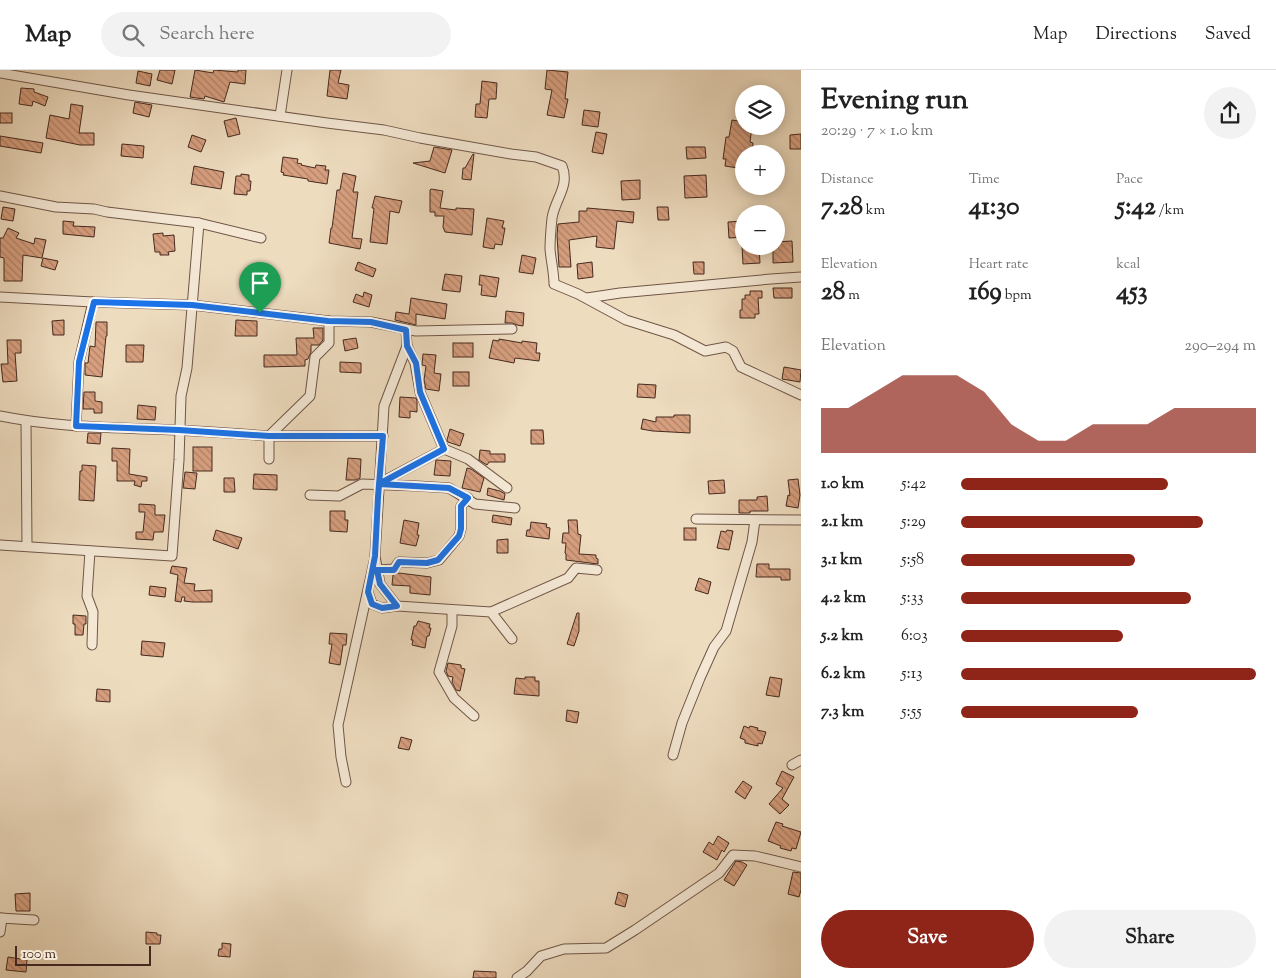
<!DOCTYPE html>
<html lang="en">
<head>
<meta charset="utf-8">
<style>
	body { margin:0; font-family:"Sorts Mill Goudy",serif; background:#f2f2f2; color:#222; height:100vh; display:flex; flex-direction:column; font-size:19px; white-space:nowrap }
	* { box-sizing:border-box; margin:0 }
	p { font-size:16px; color:#767676 }
	.icon { flex:none; width:28px; height:28px; fill:none; stroke:currentColor; stroke-width:2; stroke-linecap:round; stroke-linejoin:round }
	.map { position:relative; flex:1; overflow:hidden }
	.sheet { display:flex; flex-direction:column; background:#fff; width:475px }
	.sheet>* { flex:none }
	.tools { position:absolute; left:735px; top:15px; display:grid; gap:10px }
	.tools a { display:grid; place-items:center; width:50px; height:50px; border-radius:50%; background:#fff; box-shadow:0 2px 12px #0003; font-size:25px }
	.scale { position:absolute; left:15px; bottom:12px; width:136px; box-sizing:border-box; padding-left:5px; border:2px solid #46291f; border-top:0; font-size:14px; line-height:18px; white-space:nowrap; color:#46291f; -webkit-text-stroke:4px #f4e8d5; paint-order:stroke }
	.pin { position:absolute; display:grid; place-items:center; width:42px; height:42px; color:#fff; margin:-51px -21px; border-radius:50% 50% 50% 0; rotate:-45deg; box-shadow:0 0 5px #0007 }
	.pin .icon { rotate:45deg }
	.round { display:grid; place-items:center; flex:none; width:52px; height:52px; border-radius:26px; background:#f2f2f2 }
	.overview { display:flex; align-items:center; justify-content:space-between; height:85px; padding:0 20px }
	h1 { font-size:28px; font-weight:700; line-height:38px }
	.stats { display:grid; grid-template-columns:repeat(3,1fr); gap:8px; height:85px; padding:5px 20px }
	.stats div { display:grid; align-content:center }
	.stats b { font-size:25px; font-weight:700 }
	.stats small { font-size:14px; font-weight:400 }
	.stats p { font-size:14px }
	.chart { height:140px; padding:10px 20px }
	.chart p { display:flex; justify-content:space-between }
	.chart svg { width:100%; height:90px; margin-top:5px; fill:#8f2418; opacity:.7 }
	.primary-button { display:flex; gap:10px; margin-top:auto; padding:10px 20px }
	.primary-button a { flex:1; height:58px; border-radius:30px; background:#8f2418; color:#fff; font-size:20px; font-weight:700; line-height:58px; text-align:center }
	.primary-button a+a { background:#f2f2f2; color:#222 }
	ul { padding:0 20px; list-style:none; font-size:16px }
	li { display:grid; grid-template-columns:80px 60px 1fr; align-items:center; height:38px }
	li i { height:12px; border-radius:6px; background:#8f2418 }
	header { display:flex; align-items:center; gap:30px; box-sizing:border-box; height:70px; padding:0 25px; background:#fff; border-bottom:1px solid #e0e0e0 }
	header strong { font-size:24px }
	nav { display:flex; gap:28px; margin-inline-start:auto; font-size:18px }
	.search { width:350px; height:45px; background:#f2f2f2; display:flex; align-items:center; gap:12px; box-sizing:border-box; padding:0 18px; border-radius:28px; color:#767676; font-size:19px }
	main { display:flex; flex:1; min-height:0 }
	.map>svg:first-child { display:block }
	.building { fill:url(#building-back-hatch); stroke:#46291f }
	.lines { fill:none; stroke-linecap:round; stroke-linejoin:round }
	.street-casing { stroke:#705647; stroke-width:11 }
	.street { stroke:#f4e8d5; stroke-width:9 }
	.route-casing { stroke:#fff; stroke-width:10 }
	.route { stroke:#1a73e8; stroke-width:6 }
</style>
</head>
<body>
<header>
<strong>Map</strong>
<div class="search"><svg class="icon" aria-label="search" viewBox="0 0 24 24"><circle cx="10" cy="10" r="6"/><path d="M15 15l6 6"/></svg>Search here</div>
<nav><a>Map</a><a>Directions</a><a>Saved</a></nav>
</header>
<main>
<div class="map">
<svg width="801" height="908" viewBox="0 0 801 908">
	<defs>
		<pattern id="building-back-hatch" width="6" height="6" patternUnits="userSpaceOnUse" patternTransform="scale(1.25)"><rect width="6" height="6" fill="#d79f7f"/><path d="M-1 5l2 2M0 0l6 6M5-1l2 2" fill="none" stroke="#b08267"/></pattern>
	</defs>
	<rect width="100%" height="100%" fill="#eedcbf"/>
	<filter id="stains"><feTurbulence type="fractalNoise" baseFrequency=".004" numOctaves="4"/><feColorMatrix values="0 0 0 0 .2 0 0 0 0 .09 0 0 0 0 .02 0 0 0 .5 -.17"/></filter>
	<radialGradient id="worn" r=".72"><stop offset=".6" stop-color="#630" stop-opacity="0"/><stop offset="1" stop-color="#630" stop-opacity=".3"/></radialGradient>
	<!-- building -->
	<g class="building">
		<path d="M160 0H175L172 14 157 10Z"/>
		<path d="M195 0 213 3 214 0 238 2V0H246L245 14 230 12 224 32 205 26 204 29 190 27Z"/>
		<path d="M330 0H341L338 13 349 15 347 29 327 26Z"/>
		<path d="M547 0 568 2 565 29H568L564 48 547 45 552 20 545 19Z"/>
		<path d="M138 1 152 4 150 16 136 13Z"/>
		<path d="M482 11 497 13 496 29H489L487 48 475 47 476 34H480Z"/>
		<path d="M21 18 34 19V22L48 27 45 36 33 31 32 36 19 34Z"/>
		<path d="M135 32 152 35 149 47 133 43Z"/>
		<path d="M71 34 83 36 79 63H94V75H80L46 68 50 45 69 49Z"/>
		<path d="M584 40 600 42 598 57 582 55Z"/>
		<rect x="0" y="43" width="12" height="10"/>
		<path d="M236 48 240 64 228 67 224 51Z"/>
		<path d="M732 50 744 52V56H752L750 72 753 73 752 84H744V99L725 96 726 89H723L726 67H729Z"/>
		<path d="M596 62 607 64 603 84 592 82Z"/>
		<path d="M801 64V79H790V65Z"/>
		<path d="M192 65 206 70 201 82 188 77Z"/>
		<path d="M0 66 43 73 41 83 0 76Z"/>
		<path d="M122 74 144 76 143 88 121 86Z"/>
		<path d="M434 77 452 80 445 103 413 93 430 91Z"/>
		<path d="M686 77H705L706 88 687 89Z"/>
		<path d="M473 84H474L471 110 462 109 463 98H465Z"/>
		<path d="M283 87 298 89 297 93 302 94 301 95 315 98 316 95 326 96 325 100H329L327 114 308 111V109L283 105 284 103 281 102Z"/>
		<path d="M194 96 224 102 221 119 191 114Z"/>
		<path d="M343 103 356 106 353 122H358L352 168 362 169 360 179 329 173 331 158H332L337 120H340Z"/>
		<path d="M241 104 249 105V111H251L250 121H247V125L234 124 236 106H241Z"/>
		<path d="M706 105 707 127 685 128 684 106Z"/>
		<path d="M640 110V129L622 130 621 111Z"/>
		<path d="M431 119 443 121 440 138 456 140V138L474 139 472 165 445 162 443 157 444 146H435V142H430V120Z"/>
		<path d="M375 126 402 131 399 143 390 141 387 174 370 172 374 138H372Z"/>
		<path d="M3 137 15 139 13 151 1 149Z"/>
		<path d="M657 137H668L669 150H658Z"/>
		<path d="M587 138 634 142 633 153 617 151 614 179 596 177 597 166 569 170 571 197H559L557 165 558 154 579 152V141H587Z"/>
		<path d="M487 148 504 151 502 158H505L502 175 495 174 494 179 483 177Z"/>
		<path d="M63 151 74 152 73 156 95 157 94 167 63 164Z"/>
		<path d="M744 151V167L729 168 728 152Z"/>
		<path d="M8 158 19 163 16 168 34 174 35 168 46 170 42 188 23 185 22 211H4V188L0 187V168H3Z"/>
		<path d="M163 163V166L174 165 175 181 168 182 169 185H160V182H155L153 164Z"/>
		<path d="M792 171 793 192 773 193V177L776 176V172Z"/>
		<path d="M742 176H759L760 193 743 194Z"/>
		<path d="M522 185 536 188 533 204 519 202Z"/>
		<path d="M43 188 58 191 55 200 41 196Z"/>
		<path d="M358 192 376 199 373 207 355 200Z"/>
		<path d="M592 192 593 207 578 209 577 194Z"/>
		<path d="M693 192H704V204H694Z"/>
		<path d="M445 204 462 206 460 222 442 220Z"/>
		<path d="M480 205 499 208 496 227 481 225 482 215H479Z"/>
		<path d="M773 218H792V228H774Z"/>
		<path d="M750 221H762V228H758L759 244H755V248H740V240H742V229H745V225H750Z"/>
		<path d="M364 222 372 225 369 237 353 232 356 224 363 227Z"/>
		<path d="M411 228 447 234 445 249 416 244V255L395 250 396 242 409 244Z"/>
		<path d="M506 241 524 243 523 256 517 255 512 253H505Z"/>
		<path d="M64 250V265H53L52 251Z"/>
		<path d="M236 250 257 251V266H235Z"/>
		<path d="M96 252H107V266H106L102 307 85 305V293H88L90 276 95 277Z"/>
		<path d="M313 258H323V270L319 275H311V282L308 289 305 290V296L264 297V285H297L296 268H314Z"/>
		<path d="M356 268 358 278 345 281 343 270Z"/>
		<path d="M499 269 522 273V271L537 273 536 283H540L539 291 515 288 514 293 489 288 493 270 499 271Z"/>
		<path d="M7 270H21V283H15L17 311 3 312 1 294H8Z"/>
		<rect x="453" y="273" width="20" height="14"/>
		<path d="M126 275H144L143 292H126Z"/>
		<path d="M423 284 436 285 434 303 441 304 439 321 426 319 424 310 426 296 422 295Z"/>
		<path d="M340 292 361 293V303L340 302Z"/>
		<path d="M784 297 801 300 800 312 782 309Z"/>
		<rect x="453" y="302" width="16" height="14"/>
		<path d="M638 314 656 315 655 328 637 327Z"/>
		<path d="M84 322H95V331L102 332V343H94V339H83Z"/>
		<path d="M400 327 416 328 417 331V342L410 341V348L399 347Z"/>
		<path d="M138 335 156 337 155 350 137 349Z"/>
		<path d="M674 345H690V363L653 361 641 359 643 349 656 352V347H674Z"/>
		<path d="M450 359 464 364 460 376 448 372 447 370Z"/>
		<path d="M531 360H543L544 374H531Z"/>
		<path d="M88 363H101L100 374 87 373Z"/>
		<rect x="193" y="377" width="19" height="24"/>
		<path d="M112 378 130 379 129 404 147 407V411H142L141 417 134 415 135 411H117V391H112Z"/>
		<path d="M480 380 490 381V384H505V392H489L487 395 479 390Z"/>
		<path d="M348 388 361 389 360 408 356 410H346Z"/>
		<path d="M436 390 451 391 450 406 434 405Z"/>
		<path d="M82 395 96 396 94 431 79 430 80 401H82Z"/>
		<path d="M467 398 471 399 484 408 480 422 462 418Z"/>
		<path d="M185 402 197 403 195 419 183 418Z"/>
		<path d="M254 404 277 405V420L253 419Z"/>
		<path d="M224 408H234L235 422H224Z"/>
		<path d="M798 409 800 425 798 438 786 436 788 425 790 426 788 410Z"/>
		<path d="M724 410 725 423 709 424 708 411Z"/>
		<path d="M488 418 500 421 505 424 504 430 487 425Z"/>
		<path d="M767 426 768 441H750V443H739V430H757V427Z"/>
		<path d="M139 434 155 435V445H165L163 462H154L153 470 136 469V462H143L145 442H139Z"/>
		<path d="M330 441H345V450H348L347 462 330 461Z"/>
		<path d="M493 445 512 448 511 455 492 452Z"/>
		<path d="M404 450 419 453 417 465H419L416 476 400 473Z"/>
		<path d="M568 450H577L578 464 581 465 579 484 596 485V488L598 489V494L566 490V484L565 483 566 473H562L563 463H569Z"/>
		<path d="M531 452 547 454 546 457 550 458 549 469 526 466 527 460H530Z"/>
		<rect x="684" y="458" width="12" height="12"/>
		<path d="M216 460 242 468 238 479 213 470Z"/>
		<path d="M727 460 733 461 729 480 717 478 721 461 726 462Z"/>
		<path d="M508 469V483H497V470Z"/>
		<path d="M757 494H769V499H790V510H781V507H756Z"/>
		<path d="M172 496 187 498 184 513 195 514 194 521 212 520V532H192L184 531 185 527H182L181 532 175 531 178 505 170 503Z"/>
		<path d="M399 503 431 507 430 525 410 523V516L392 515 393 505Z"/>
		<path d="M699 508 711 512 708 524 695 520Z"/>
		<path d="M150 516 166 518 165 527 149 525Z"/>
		<path d="M577 543H579V561L574 576 567 574Z"/>
		<path d="M73 545 86 546V554H84L83 565H75V554H73Z"/>
		<path d="M418 551 430 554 429 558H431L429 566H427L425 578 412 575 413 570H411L414 556H416Z"/>
		<path d="M330 563 347 564 346 575H343L340 595 329 593 332 574H329Z"/>
		<path d="M142 571 165 573 163 587 141 585Z"/>
		<path d="M448 593 461 595V598L465 599 460 621 456 620 452 612 453 607 448 606 446 601Z"/>
		<path d="M525 607H535V611H539V626L514 624 516 608 525 609Z"/>
		<path d="M770 607 782 609 779 627 766 625Z"/>
		<path d="M97 619 110 620V632L96 631Z"/>
		<path d="M567 640 579 642 577 653 566 651Z"/>
		<path d="M744 656 749 658 750 656 758 658 757 660 766 662 762 674 758 673V676L745 673V670L740 668Z"/>
		<path d="M401 667 412 670 409 680 398 678Z"/>
		<path d="M782 701 794 707 782 729 789 735 780 744 769 734 783 718 776 714Z"/>
		<path d="M743 711 752 717 745 729 735 722Z"/>
		<path d="M776 752 783 754 782 756 801 762 796 779 792 778 791 781 780 778 781 776 768 771Z"/>
		<path d="M718 766 729 773 724 782 722 780 717 790 703 782 709 772 713 775Z"/>
		<path d="M736 791 742 792 747 795 734 816 724 810Z"/>
		<path d="M793 802 801 803V820L799 827 788 824Z"/>
		<path d="M618 822 628 825 625 837 615 834Z"/>
		<path d="M30 823V841H16L15 824Z"/>
		<path d="M146 862 157 863V865H161L160 874H146Z"/>
		<path d="M222 873 231 874 230 887 218 886 219 879H222Z"/>
		<path d="M8 887 27 890 26 902 6 900Z"/>
		<path d="M474 901 496 902V908H473Z"/>
	</g>
	<g class="lines">
		<defs>
			<g id="street">
				<path d="M0 3 129 25 327 53 384 60 420 68 511 84 536 87 562 96C570 116 555 129 552 148 551 158 550 170 550 179 551 191 554 203 554 214L578 224 626 250 674 265 705 281 726 277 733 281 741 297 801 325"/>
				<path d="M280 46 287 0"/>
				<path d="M0 126 56 137 94 139 107 142 199 153 261 168"/>
				<path d="M0 227 93 232 192 235 329 251 371 252 416 261 512 259"/>
				<path d="M587 228 620 223 771 209 801 207"/>
				<path d="M406 260 407 276 415 293 420 322 444 379"/>
				<path d="M407 276 384 336 375 486 380 514 397 536 491 542 512 569"/>
				<path d="M0 346C49 356 98 357 148 359 188 360 229 363 269 366L310 326 315 287 329 273V251"/>
				<path d="M26 351 27 476"/>
				<path d="M76 356 79 292 93 232"/>
				<path d="M269 389V366H383"/>
				<path d="M380 413 444 379 468 389 507 418"/>
				<path d="M310 425 339 426 362 414 417 416 449 418 475 434 515 438"/>
				<path d="M696 449 801 450"/>
				<path d="M0 475 172 486 179 390 181 326 187 298 199 153"/>
				<path d="M90 481 87 526 93 542 92 575"/>
				<path d="M377 500 394 499 399 492 427 493 439 490 459 466 461 459V436L468 428"/>
				<path d="M368 522 372 534 382 538 397 536"/>
				<path d="M452 540V556L439 602 454 628 474 646"/>
				<path d="M491 542 568 508 576 498 597 500"/>
				<path d="M673 685 682 653 700 608 714 577 726 561 752 472 755 450"/>
				<path d="M792 695 801 690"/>
				<path d="M346 712 341 687 338 655 374 492"/>
				<path d="M0 848 34 850"/>
				<path d="M0 862 2 848"/>
				<path d="M517 908 527 901 541 886 564 879 606 878 635 860 719 803 733 785 755 786 801 797"/>
			</g>
		</defs>
		<!-- street casing -->
		<use href="#street" class="street-casing"/>
		<!-- street -->
		<use href="#street" class="street"/>
	</g>
	<g class="lines">
		<defs>
			<path id="route" d="M260 243 192 235 94 232 79 292 76 356 179 360 269 366H383L378 427 375 486 368 522 372 534 382 538 397 536 380 514 377 500H394L399 492 427 493 438 490 459 466 461 459V436L468 428 449 418 379 414 444 379 420 322 416 293 407 276 406 260 371 252 328 251 260 243"/>
		</defs>
		<!-- route casing -->
		<use href="#route" class="route-casing"/>
		<!-- route -->
		<use href="#route" class="route"/>
	</g>
	<rect width="100%" height="100%" filter="url(#stains)"/>
	<rect width="100%" height="100%" fill="url(#worn)"/>
</svg>
<div class="tools">
<a><svg class="icon" aria-label="layers" viewBox="0 0 24 24"><path d="M12 4l9 5-9 5-9-5zM3 14l9 5 9-5"/></svg></a>
<a>+</a>
<a>−</a>
</div>
<div class="scale">100 m</div>
<div class="pin" style="left:260px;top:243px;background:#1e9e55"><svg class="icon" aria-label="arrive" viewBox="0 0 24 24"><path d="M6 21V4h12l-3 4 3 4H6"/></svg></div>
</div>
<section class="sheet">
<div class="overview"><div><h1>Evening run</h1><p>20:29 · 7 × 1.0 km</p></div><a class="round"><svg class="icon" aria-label="share" viewBox="0 0 24 24"><path d="M12 15V3M7 8l5-5 5 5M5 13v7h14v-7"/></svg></a></div>
<div class="stats">
<div><p>Distance</p><b>7.28<small> km</small></b></div>
<div><p>Time</p><b>41:30</b></div>
<div><p>Pace</p><b>5:42<small> /km</small></b></div>
</div>
<div class="stats">
<div><p>Elevation</p><b>28<small> m</small></b></div>
<div><p>Heart rate</p><b>169<small> bpm</small></b></div>
<div><p>kcal</p><b>453</b></div>
</div>
<div class="chart"><p><span>Elevation</span>290–294 m</p>
<svg viewBox="0 0 160 44" preserveAspectRatio="none"><path d="M0 44V22L10 22L20 14L30 6L40 6L50 6L60 14L70 30L80 38L90 38L100 30L110 30L120 30L130 22L140 22L150 22L160 22V44z"/></svg>
</div>
<ul>
<li><b>1.0 km</b>5:42<i style="width:70%"></i></li>
<li><b>2.1 km</b>5:29<i style="width:82%"></i></li>
<li><b>3.1 km</b>5:58<i style="width:59%"></i></li>
<li><b>4.2 km</b>5:33<i style="width:78%"></i></li>
<li><b>5.2 km</b>6:03<i style="width:55%"></i></li>
<li><b>6.2 km</b>5:13<i style="width:100%"></i></li>
<li><b>7.3 km</b>5:55<i style="width:60%"></i></li>
</ul>
<div class="primary-button"><a>Save</a><a>Share</a></div>
</section>
</main>
</body>
</html>
